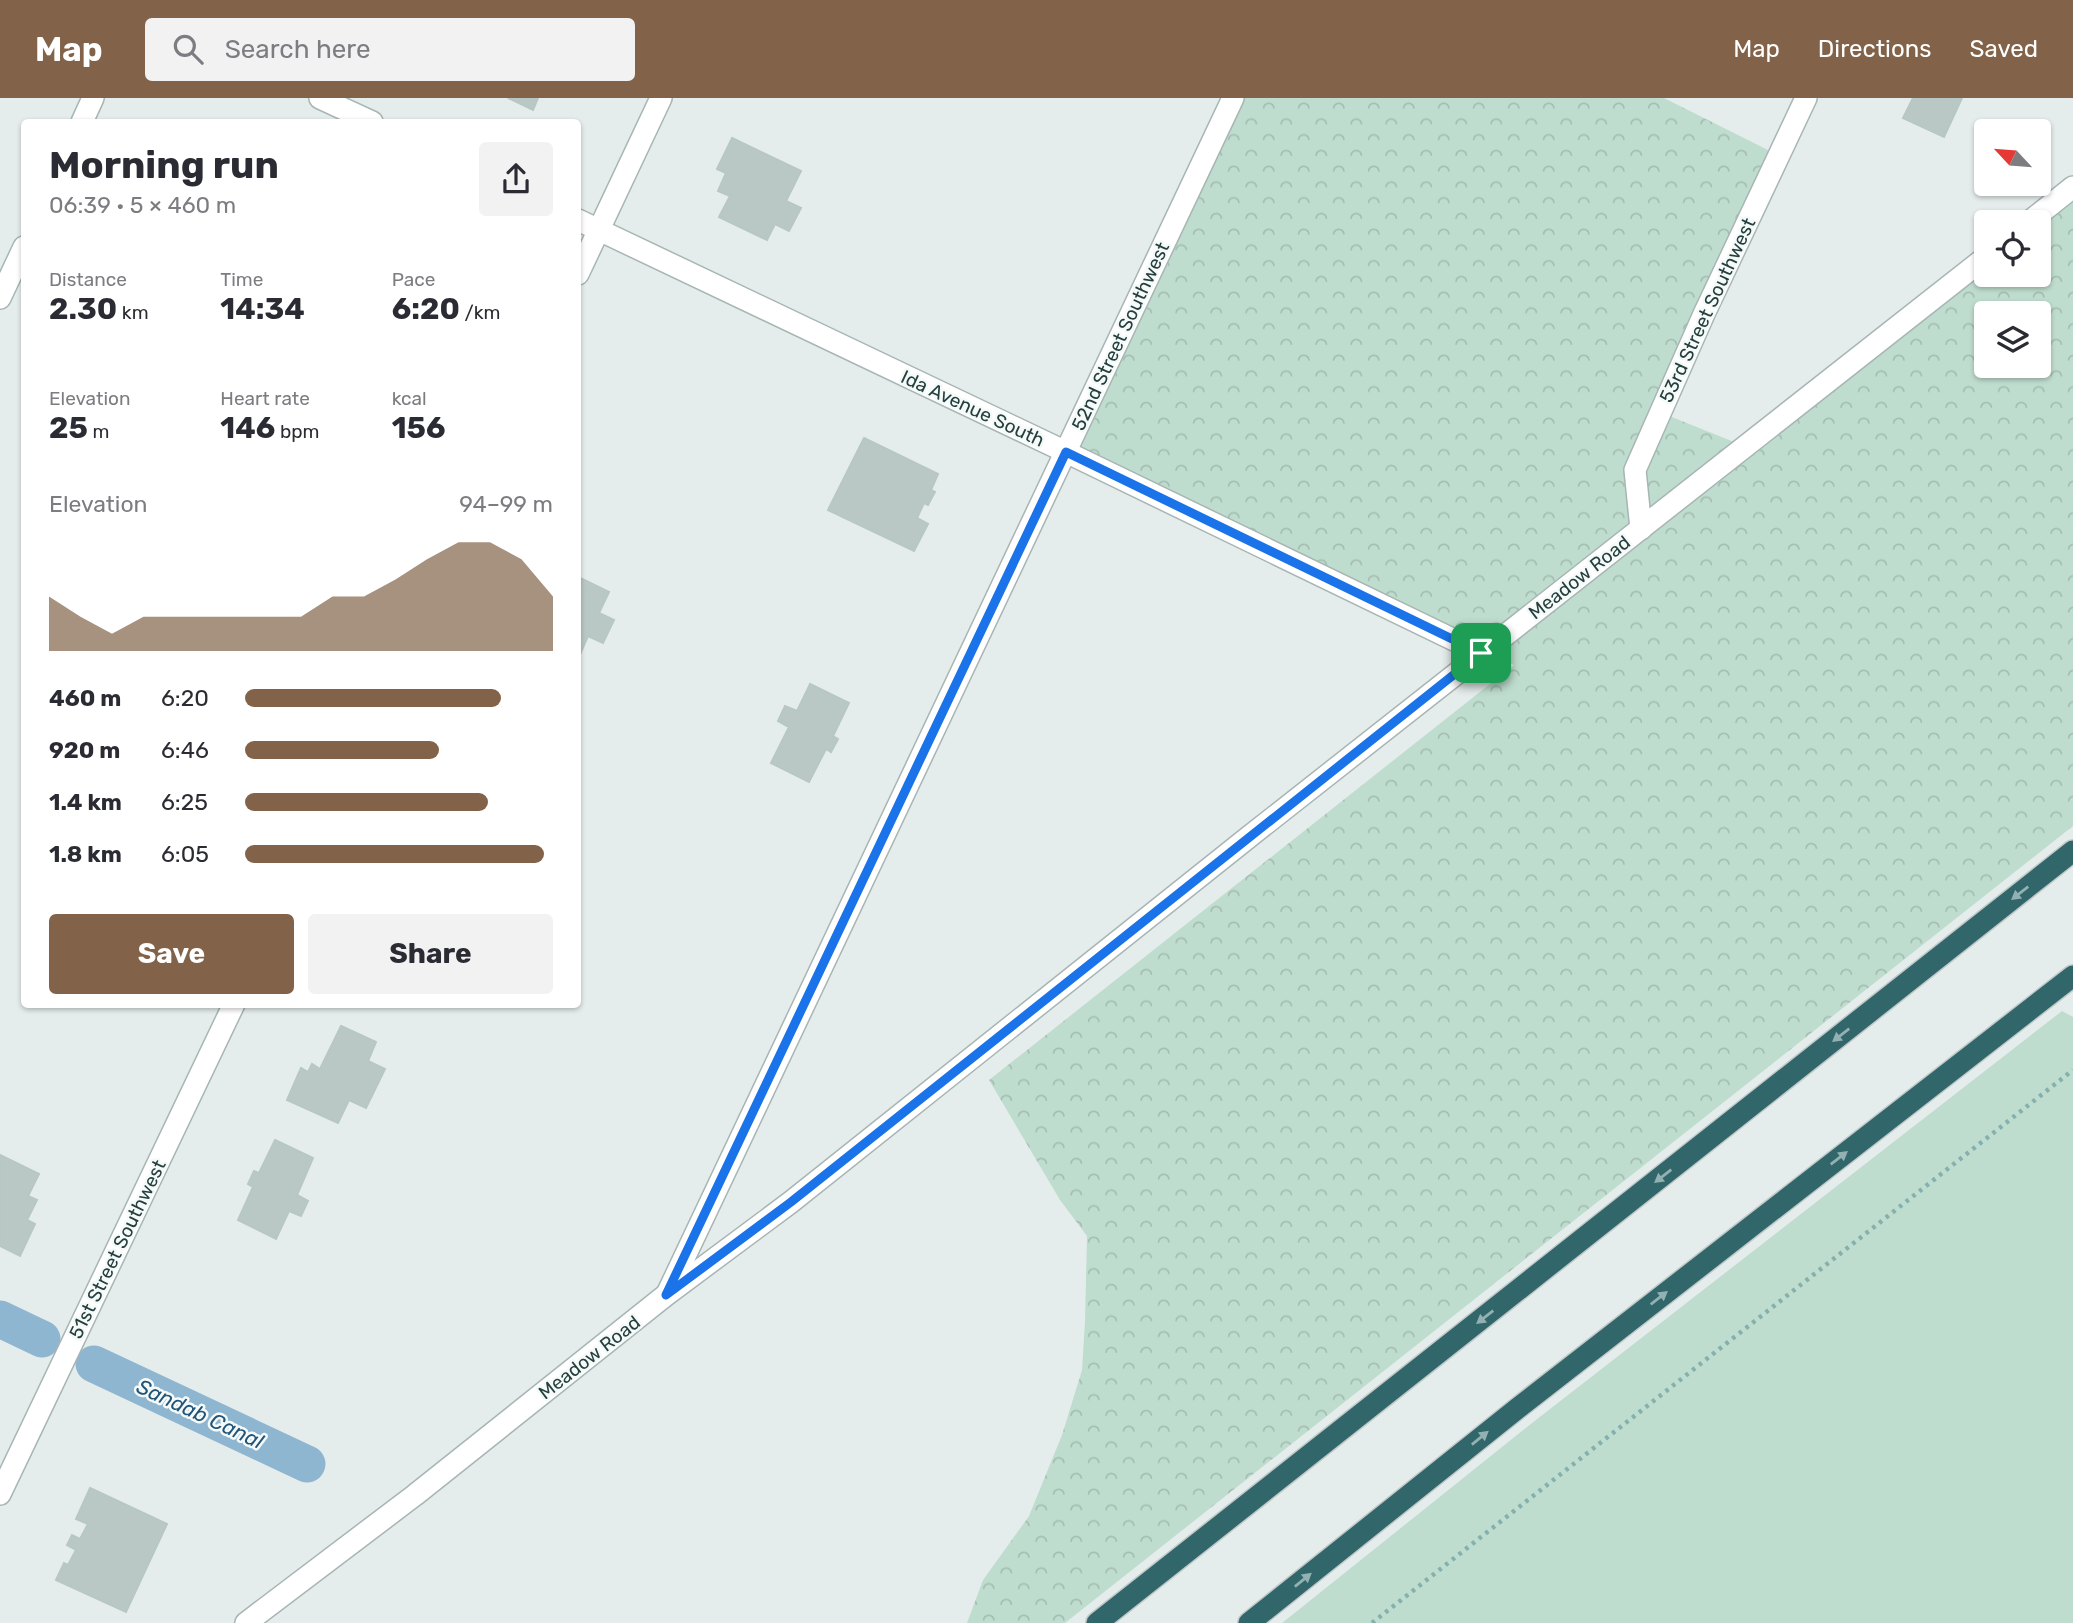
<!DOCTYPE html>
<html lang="en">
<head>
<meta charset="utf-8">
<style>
	body { margin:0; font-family:Rubik,sans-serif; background:#f2f2f3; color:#2b2b33; height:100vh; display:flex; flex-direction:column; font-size:26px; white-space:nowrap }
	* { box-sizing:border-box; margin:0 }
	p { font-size:23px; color:#7c7c81 }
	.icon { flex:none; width:38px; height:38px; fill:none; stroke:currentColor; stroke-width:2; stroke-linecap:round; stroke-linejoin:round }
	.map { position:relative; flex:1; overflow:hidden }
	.side { position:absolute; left:21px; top:21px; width:560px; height:889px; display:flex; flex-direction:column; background:#fff; border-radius:7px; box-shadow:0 2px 5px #0004 }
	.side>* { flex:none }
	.needle { width:46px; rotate:296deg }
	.tools { position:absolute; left:1974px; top:21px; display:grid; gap:14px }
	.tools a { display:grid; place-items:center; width:77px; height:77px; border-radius:7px; background:#fff; box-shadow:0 2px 5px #0004; font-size:35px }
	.pin { position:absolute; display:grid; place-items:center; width:60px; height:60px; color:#fff; margin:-30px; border-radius:14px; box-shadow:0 4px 10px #0006 }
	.round { display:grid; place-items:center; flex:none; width:74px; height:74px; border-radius:7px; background:#f2f2f3 }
	.overview { display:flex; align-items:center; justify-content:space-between; height:119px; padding:0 28px }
	h1 { font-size:38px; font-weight:700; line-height:52px }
	.figures { display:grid; grid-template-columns:repeat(3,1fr); gap:10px; height:119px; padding:7px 28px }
	.figures div { display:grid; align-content:center }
	.figures b { font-size:30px; font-weight:700 }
	.figures small { font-size:19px; font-weight:400 }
	.figures p { font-size:19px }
	.chart { height:196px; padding:14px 28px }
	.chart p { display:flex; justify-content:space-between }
	.chart svg { width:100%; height:126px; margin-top:7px; fill:#826349; opacity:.7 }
	.action { display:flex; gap:14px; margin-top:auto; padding:14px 28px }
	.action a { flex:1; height:80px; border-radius:7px; background:#826349; color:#fff; font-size:28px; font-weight:700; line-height:80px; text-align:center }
	.action a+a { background:#f2f2f3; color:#2b2b33 }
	ul { padding:0 28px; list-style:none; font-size:23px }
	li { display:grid; grid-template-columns:112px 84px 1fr; align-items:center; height:52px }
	li i { height:18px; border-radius:9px; background:#826349 }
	header { display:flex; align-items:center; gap:42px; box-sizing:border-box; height:98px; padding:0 35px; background:#826349; color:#fff }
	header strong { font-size:33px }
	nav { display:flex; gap:38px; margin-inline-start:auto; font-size:24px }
	.search { width:490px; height:63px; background:#f2f2f3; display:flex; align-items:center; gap:18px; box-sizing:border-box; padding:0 24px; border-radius:7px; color:#7c7c81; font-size:26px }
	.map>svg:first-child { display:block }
	.grass { fill:#bfddce }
	.forest { fill:url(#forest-crowns); fill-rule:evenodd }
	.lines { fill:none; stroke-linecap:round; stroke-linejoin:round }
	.canal { stroke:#8fb6d0; stroke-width:37 }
	.building { fill:#bac8c5; stroke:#b7c7c4; stroke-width:2 }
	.street-casing { stroke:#a7b5b4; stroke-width:24 }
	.highway-casing { stroke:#c2c9c9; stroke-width:24 }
	.path { stroke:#86b0ad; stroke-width:4.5; stroke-dasharray:3.5 5; stroke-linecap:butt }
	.street { stroke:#fff; stroke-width:21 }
	.highway { stroke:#31676a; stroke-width:21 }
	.oneway { fill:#93b0b2 }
	.route-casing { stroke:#fff; stroke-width:14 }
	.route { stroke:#1a73e8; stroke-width:9 }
	.labels { text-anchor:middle; stroke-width:5; stroke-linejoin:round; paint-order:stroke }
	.street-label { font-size:19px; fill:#243f3e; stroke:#f5faf9 }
	.water-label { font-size:21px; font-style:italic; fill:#205479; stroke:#f5faf9 }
</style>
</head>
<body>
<header>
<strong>Map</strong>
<div class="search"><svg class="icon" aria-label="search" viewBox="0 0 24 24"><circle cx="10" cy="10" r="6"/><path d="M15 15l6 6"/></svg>Search here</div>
<nav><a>Map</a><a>Directions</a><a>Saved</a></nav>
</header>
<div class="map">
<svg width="2073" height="1525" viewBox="0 0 2073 1525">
	<defs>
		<pattern id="forest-crowns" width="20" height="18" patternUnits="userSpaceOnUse" patternTransform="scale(1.75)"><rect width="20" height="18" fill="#bfddce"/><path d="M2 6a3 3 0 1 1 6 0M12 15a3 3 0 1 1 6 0" fill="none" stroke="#a4bfb2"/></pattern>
	</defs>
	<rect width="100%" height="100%" fill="#e5edec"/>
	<!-- grass -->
	<path class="grass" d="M2062 913 2073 919V1525H1282L1532 1325Z"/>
	<!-- forest -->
	<path class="forest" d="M1233 0H1664L1776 56 1662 315 1754 352 1986 166V177H2039V124L2073 96V728L1065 1525H967L983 1482 1029 1418 1062 1337 1082 1272 1085 1223 1087 1138 1060 1102 989 982 1514 567 1071 344ZM1986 215H2039V268H1986Z"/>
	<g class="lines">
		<!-- canal -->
		<g class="canal">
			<path d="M0 1221 42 1241"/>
			<path d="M94 1266 307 1366"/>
		</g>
	</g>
	<!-- building -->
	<g class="building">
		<path d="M508 0H538L533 12Z"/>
		<path d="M1913 0H1962L1944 39 1903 20Z"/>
		<path d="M732 40 801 73 786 103 801 110 789 133 775 126 767 142 719 119 730 98 718 93 726 75 717 71Z"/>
		<path d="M864 340 938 376 931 392 935 394 928 407 924 405 917 420 928 426 914 453 828 412Z"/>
		<path d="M578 479 609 494 599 515 614 522 603 545 588 538 578 561Z"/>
		<path d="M810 586 849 605 833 638 838 641 831 654 826 651 809 684 771 665 789 629 778 623 785 608 797 613Z"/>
		<path d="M341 928 376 944 368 963 385 971 366 1010 349 1002 338 1025 287 1002 301 970 308 974 312 966 320 971Z"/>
		<path d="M275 1042 313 1060 297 1097 308 1103 301 1118 289 1113 276 1141 238 1122 253 1089 248 1086 254 1073 259 1075Z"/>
		<path d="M0 1057 39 1076 28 1098 37 1102 27 1122 35 1126 20 1158 0 1148Z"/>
		<path d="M90 1390 167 1426 126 1514 56 1482 64 1465 68 1467 76 1452 67 1447 72 1437 80 1441 88 1426 76 1421Z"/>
	</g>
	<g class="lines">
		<defs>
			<g id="street">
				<path d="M320 0 372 24"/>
				<path d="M82 24 93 0"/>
				<path d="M578 122 1066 354 1481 555"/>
				<path d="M2029 124 2073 89"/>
				<path d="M578 176 661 0"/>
				<path d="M0 200 24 149"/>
				<path d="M1641 431 1635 372 1704 216 1806 0"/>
				<path d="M668 1194 1233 0"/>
				<path d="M0 1396 234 906"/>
				<path d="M246 1525 415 1397 666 1197 791 1104 1250 738 1986 159"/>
			</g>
			<g id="highway">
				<path d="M1097 1525 2073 753"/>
				<path d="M1249 1525 1518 1310 2073 878"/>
			</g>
		</defs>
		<!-- street casing -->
		<use href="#street" class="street-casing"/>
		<!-- highway casing -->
		<use href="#highway" class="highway-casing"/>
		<!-- path -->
		<path class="path" d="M1372 1525 2073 972"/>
		<!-- street -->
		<use href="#street" class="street"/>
		<!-- highway -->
		<use href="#highway" class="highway"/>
	</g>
	<!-- one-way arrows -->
	<defs><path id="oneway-solid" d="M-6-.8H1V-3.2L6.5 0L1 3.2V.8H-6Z" transform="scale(1.75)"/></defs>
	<g class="oneway">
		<use href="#oneway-solid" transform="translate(2020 795) rotate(142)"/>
		<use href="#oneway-solid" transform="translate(1841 937) rotate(142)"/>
		<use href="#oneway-solid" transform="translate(1839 1060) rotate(-38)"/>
		<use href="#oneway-solid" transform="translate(1663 1078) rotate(142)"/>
		<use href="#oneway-solid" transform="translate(1659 1200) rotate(-38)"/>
		<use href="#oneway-solid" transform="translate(1485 1219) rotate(142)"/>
		<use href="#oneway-solid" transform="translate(1480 1340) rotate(-39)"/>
		<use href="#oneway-solid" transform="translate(1303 1482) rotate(-39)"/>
	</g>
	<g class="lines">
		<defs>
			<path id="route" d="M1066 354 1481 555 791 1104 666 1197Z"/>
		</defs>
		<!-- route casing -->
		<use href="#route" class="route-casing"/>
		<!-- route -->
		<use href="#route" class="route"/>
	</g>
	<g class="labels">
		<!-- street labels -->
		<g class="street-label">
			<text transform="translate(1707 212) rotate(-65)" y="7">53rd Street Southwest</text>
			<text transform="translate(1120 238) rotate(-65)" y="7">52nd Street Southwest</text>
			<text transform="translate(973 310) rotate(25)" y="7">Ida Avenue South</text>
			<text transform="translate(1579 479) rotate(-38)" y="7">Meadow Road</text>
			<text transform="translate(117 1151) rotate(-64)" y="7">51st Street Southwest</text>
			<text transform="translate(589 1259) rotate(-38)" y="7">Meadow Road</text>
		</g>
		<!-- water labels -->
		<g class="water-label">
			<text transform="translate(200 1316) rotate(25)" y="7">Sandab Canal</text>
		</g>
	</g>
</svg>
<div class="tools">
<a><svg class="needle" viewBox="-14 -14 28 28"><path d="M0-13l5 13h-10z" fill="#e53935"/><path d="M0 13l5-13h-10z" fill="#7c7c81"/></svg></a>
<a><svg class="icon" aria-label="locate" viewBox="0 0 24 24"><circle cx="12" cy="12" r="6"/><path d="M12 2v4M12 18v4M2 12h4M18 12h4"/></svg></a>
<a><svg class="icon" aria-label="layers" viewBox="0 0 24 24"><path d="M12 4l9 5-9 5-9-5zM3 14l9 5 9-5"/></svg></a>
</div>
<div class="pin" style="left:1481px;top:555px;background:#1e9e55"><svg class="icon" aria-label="arrive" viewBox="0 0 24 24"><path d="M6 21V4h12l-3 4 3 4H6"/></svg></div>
<section class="side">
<div class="overview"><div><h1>Morning run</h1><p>06:39 · 5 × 460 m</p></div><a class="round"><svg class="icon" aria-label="share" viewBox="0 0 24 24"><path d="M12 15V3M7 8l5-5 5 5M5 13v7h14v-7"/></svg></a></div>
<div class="figures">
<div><p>Distance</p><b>2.30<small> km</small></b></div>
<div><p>Time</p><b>14:34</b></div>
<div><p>Pace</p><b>6:20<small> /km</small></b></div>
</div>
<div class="figures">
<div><p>Elevation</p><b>25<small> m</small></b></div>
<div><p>Heart rate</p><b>146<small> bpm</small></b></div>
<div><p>kcal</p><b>156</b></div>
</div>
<div class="chart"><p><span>Elevation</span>94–99 m</p>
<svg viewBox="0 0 160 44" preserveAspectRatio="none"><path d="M0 44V25L10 32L20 38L30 32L40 32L50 32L60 32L70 32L80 32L90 25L100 25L110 19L120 12L130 6L140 6L150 12L160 25V44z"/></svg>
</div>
<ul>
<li><b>460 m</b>6:20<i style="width:83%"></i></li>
<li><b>920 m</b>6:46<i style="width:63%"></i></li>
<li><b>1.4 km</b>6:25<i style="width:79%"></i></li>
<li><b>1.8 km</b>6:05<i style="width:97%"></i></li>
</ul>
<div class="action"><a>Save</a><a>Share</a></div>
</section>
</div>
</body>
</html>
